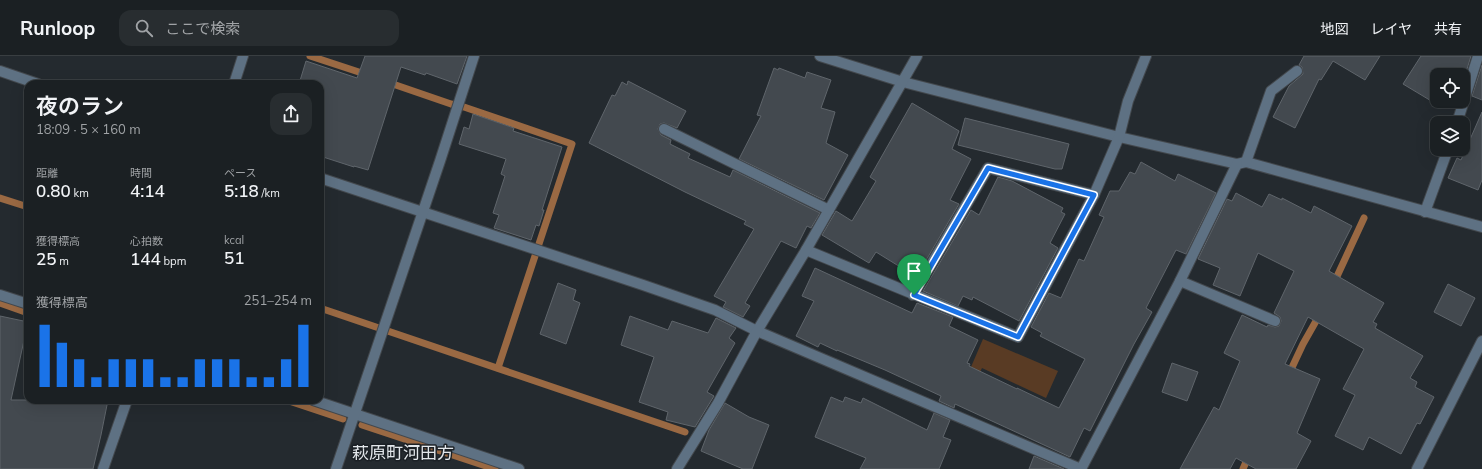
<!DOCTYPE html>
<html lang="ja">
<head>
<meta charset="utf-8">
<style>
	body { margin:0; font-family:Mulish,"Noto Sans JP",sans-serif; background:#282d30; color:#f1f3f6; height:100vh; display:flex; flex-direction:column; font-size:15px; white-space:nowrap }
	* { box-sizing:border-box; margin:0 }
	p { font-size:13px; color:#a0a3a6 }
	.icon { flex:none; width:22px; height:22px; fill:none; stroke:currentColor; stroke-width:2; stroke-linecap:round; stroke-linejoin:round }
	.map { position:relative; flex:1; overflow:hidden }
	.sheet { position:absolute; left:24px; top:24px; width:300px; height:324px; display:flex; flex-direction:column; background:#1b2023; border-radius:12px; box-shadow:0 4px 16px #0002,0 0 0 1px #393e41 }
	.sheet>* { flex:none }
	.fabs { position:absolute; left:1430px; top:12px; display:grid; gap:8px }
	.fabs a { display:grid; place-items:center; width:40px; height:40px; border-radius:8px; background:#1b2023; box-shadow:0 4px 16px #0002,0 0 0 1px #393e41; font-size:20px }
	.pin { position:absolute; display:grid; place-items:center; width:34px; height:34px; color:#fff; margin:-41px -17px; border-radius:50% 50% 50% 0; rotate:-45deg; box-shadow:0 0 4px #0007 }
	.pin .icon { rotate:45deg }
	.round { display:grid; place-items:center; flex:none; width:42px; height:42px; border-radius:12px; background:#282d30 }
	.overview { display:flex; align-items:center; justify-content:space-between; height:68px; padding:0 12px }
	h1 { font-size:22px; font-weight:600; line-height:30px }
	.metrics { display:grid; grid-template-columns:repeat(3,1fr); gap:6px; height:68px; padding:4px 12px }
	.metrics div { display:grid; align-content:center }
	.metrics b { font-size:17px; font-weight:600 }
	.metrics small { font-size:11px; font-weight:400 }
	.metrics p { font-size:11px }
	.chart { height:112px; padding:8px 12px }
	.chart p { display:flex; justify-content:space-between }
	.chart svg { width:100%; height:72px; margin-top:4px; stroke:#1a73e8; stroke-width:6 }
	header { display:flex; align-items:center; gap:24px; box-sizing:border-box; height:56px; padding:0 20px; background:#1b2023; border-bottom:1px solid #393e41 }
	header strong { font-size:19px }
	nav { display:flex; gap:22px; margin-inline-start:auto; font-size:14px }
	.search { width:280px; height:36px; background:#282d30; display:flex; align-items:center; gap:10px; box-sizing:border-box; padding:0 14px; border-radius:12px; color:#a0a3a6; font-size:15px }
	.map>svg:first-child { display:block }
	.green { fill:#593b24 }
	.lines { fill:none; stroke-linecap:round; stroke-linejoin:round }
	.stream { stroke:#9a6943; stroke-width:7 }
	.building { fill:#43494f; stroke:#5f656b }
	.minor-casing { stroke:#43484d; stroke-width:12 }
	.minor { stroke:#5e7183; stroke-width:10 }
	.route-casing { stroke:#fff; stroke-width:8 }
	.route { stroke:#1a73e8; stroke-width:5 }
	.labels { text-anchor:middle; stroke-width:3; stroke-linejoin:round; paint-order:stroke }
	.quarter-label { font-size:17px; fill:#e3e7eb; stroke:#1b2025 }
</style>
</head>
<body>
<header>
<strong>Runloop</strong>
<div class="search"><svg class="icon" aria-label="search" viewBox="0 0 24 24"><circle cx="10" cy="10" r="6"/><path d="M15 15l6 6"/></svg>ここで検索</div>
<nav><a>地図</a><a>レイヤ</a><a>共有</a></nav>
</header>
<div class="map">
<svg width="1482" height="413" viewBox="0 0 1482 413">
	<rect width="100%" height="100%" fill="#242a2f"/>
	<!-- green -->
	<path class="green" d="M983 283 1058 315 1046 342 982 312 977 322 968 318Z"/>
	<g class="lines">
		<!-- stream -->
		<g class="stream">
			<path d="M310 0 368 19"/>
			<path d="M387 26 451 48 464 51 572 88 498 312"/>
			<path d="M0 142 28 151"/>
			<path d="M1333 229 1364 162"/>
			<path d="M0 247 28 257"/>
			<path d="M320 252 685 376"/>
			<path d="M1288 320 1303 288 1320 258"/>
			<path d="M286 344 343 363"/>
			<path d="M362 369 495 413"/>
			<path d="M1243 413 1249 399"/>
		</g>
	</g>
	<!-- building -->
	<g class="building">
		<path d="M365 0H467L457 28 426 17 425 19 401 11 368 114 354 110V111L320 100V28H299L306 5 357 22Z"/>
		<path d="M1304 0H1380L1365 24 1333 5 1321 24 1319 23 1295 72 1273 61 1289 30 1303 18 1302 11 1299 9Z"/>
		<path d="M1421 0H1471L1463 26V19H1437V45H1440L1438 49 1403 28Z"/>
		<path d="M1482 9V44L1472 40Z"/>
		<path d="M774 12 778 14 779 12 805 22 807 16 831 24 821 52 835 56 826 87 848 99 824 144 739 103 761 60 757 59Z"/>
		<path d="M628 25 686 55 677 72 664 67 660 68 658 73 661 79 671 84 670 88 690 98 688 102 730 121 733 114 820 157 811 172 807 170 796 192 781 185 745 247 750 250 743 261 723 251 726 246 714 240 754 173 744 168 746 165 685 136 589 87 612 39 615 40 622 26 627 29Z"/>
		<path d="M912 47 959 75 952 93 971 103 950 144 959 148 911 230 905 228 910 217 876 196 869 207 822 179 836 155 852 165 876 125 870 121Z"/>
		<path d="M1482 56V124L1478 134 1448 122 1457 102 1461 104Z"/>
		<path d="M473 58 514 72 513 75 562 91 542 154H544L539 170 536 169 531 184 494 172 499 159 493 157 505 120 501 118 506 103 459 88 464 71 469 73Z"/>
		<path d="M965 62 1069 88 1062 113H1055L958 89Z"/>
		<path d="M1141 106 1175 125 1178 118 1216 137 1186 198 1176 194 1146 252 1152 256 1134 288 1090 375 1084 372 1070 401 955 348 954 352 939 345 941 340 885 314 837 294V295L820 287 818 291 796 280 814 245 802 240 815 212 912 257 917 247 953 261 949 270 978 284 967 307 970 308 969 310 1017 333V332L1059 352 1085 303 1040 280 1042 277 1031 271 1049 237 1061 242 1079 203 1084 205 1104 161 1099 159 1110 135H1119L1130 116 1135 118Z"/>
		<path d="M998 121 1012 125 1063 152 1061 156 1065 158 1050 187 1058 192 1019 265 973 241 972 244 963 240 958 250 923 235 971 154 979 159Z"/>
		<path d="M1236 137 1262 151 1269 138 1282 144V142L1311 157 1314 150 1352 170 1329 215 1384 247 1373 266 1377 268 1375 272 1423 300 1410 322 1417 326 1415 331 1434 341 1420 368 1417 367 1401 398 1369 381 1363 394 1335 380 1355 339 1343 333 1364 293 1308 261 1285 308 1320 323 1297 377 1311 385 1296 413H1256L1236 402 1230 413H1180L1214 351 1219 354 1240 305 1224 297 1242 259 1267 271 1268 269 1275 271 1279 270 1281 265 1280 261 1274 257 1294 215 1258 197 1240 240 1213 229 1220 212 1198 203 1227 143 1232 145Z"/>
		<path d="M558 227 576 234 573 244 580 247 566 288 540 278Z"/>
		<path d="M1448 228 1475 242 1461 270 1434 256Z"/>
		<path d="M0 260 28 266 11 344H108L101 379 93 413H0Z"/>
		<path d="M630 260 668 274 672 265 708 277 716 262 736 272 729 282 735 287 707 336 714 340 695 371 666 364 668 356 639 346 654 301 621 289Z"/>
		<path d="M1172 307 1198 316 1187 345 1162 336Z"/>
		<path d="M831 341 843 346 845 341 861 347 863 342 927 374 934 357 950 364 943 381 951 384 939 413H860L866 402 815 381Z"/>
		<path d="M725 347 749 361 769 369 752 413H743L701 395 709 374Z"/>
		<path d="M1034 400 1064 413H1029Z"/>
	</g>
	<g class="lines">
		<defs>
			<g id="minor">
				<path d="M820 0 903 26 1119 81 1237 108 1246 106 1482 171"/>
				<path d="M0 15 38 28"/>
				<path d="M234 28 243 0"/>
				<path d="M1457 67 1478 0"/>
				<path d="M664 73 829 154"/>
				<path d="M1246 106 1271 35 1297 15"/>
				<path d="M320 122 643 229 715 254 757 275 1081 413"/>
				<path d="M1425 156 1448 93"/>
				<path d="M806 194 1018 281 1094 139 1119 81 1128 45 1146 0"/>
				<path d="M1180 225 1275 265"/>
				<path d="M0 239 28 248"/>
				<path d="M913 239 988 112 1094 139"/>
				<path d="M313 344 519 413"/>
				<path d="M103 413 127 344"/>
				<path d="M336 413 440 105 474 0"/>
				<path d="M677 413 718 347 757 275 806 194 917 0"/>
				<path d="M1081 413 1180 225 1237 108"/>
				<path d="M1417 413 1482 285"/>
			</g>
		</defs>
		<!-- minor casing -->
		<use href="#minor" class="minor-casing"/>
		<!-- minor -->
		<use href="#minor" class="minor"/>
	</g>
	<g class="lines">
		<defs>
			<path id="route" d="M988 112 1094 139 1018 281 914 239Z"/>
		</defs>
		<!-- route casing -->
		<use href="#route" class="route-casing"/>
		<!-- route -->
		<use href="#route" class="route"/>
	</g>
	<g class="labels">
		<!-- quarter labels -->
		<g class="quarter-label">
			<text x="403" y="403">萩原町河田方</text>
		</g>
	</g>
</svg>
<div class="fabs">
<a><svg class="icon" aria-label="locate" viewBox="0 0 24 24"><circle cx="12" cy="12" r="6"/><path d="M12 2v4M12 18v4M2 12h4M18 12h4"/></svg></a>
<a><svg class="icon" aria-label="layers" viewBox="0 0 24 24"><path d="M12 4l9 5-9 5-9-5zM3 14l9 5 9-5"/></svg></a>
</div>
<div class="pin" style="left:914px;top:239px;background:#1e9e55"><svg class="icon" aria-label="arrive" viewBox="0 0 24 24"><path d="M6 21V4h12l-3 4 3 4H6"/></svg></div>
<section class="sheet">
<div class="overview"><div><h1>夜のラン</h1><p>18:09 · 5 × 160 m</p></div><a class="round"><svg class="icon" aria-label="share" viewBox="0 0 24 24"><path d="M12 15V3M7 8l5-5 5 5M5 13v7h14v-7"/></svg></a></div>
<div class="metrics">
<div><p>距離</p><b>0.80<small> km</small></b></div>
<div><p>時間</p><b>4:14</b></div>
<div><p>ペース</p><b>5:18<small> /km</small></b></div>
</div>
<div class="metrics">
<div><p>獲得標高</p><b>25<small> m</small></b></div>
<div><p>心拍数</p><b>144<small> bpm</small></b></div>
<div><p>kcal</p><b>51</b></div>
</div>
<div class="chart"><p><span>獲得標高</span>251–254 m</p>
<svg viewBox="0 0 160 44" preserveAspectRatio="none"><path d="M5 44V6M15 44V17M25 44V27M35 44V38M45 44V27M55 44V27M65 44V27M75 44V38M85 44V38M95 44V27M105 44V27M115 44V27M125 44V38M135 44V38M145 44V27M155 44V6"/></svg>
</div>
</section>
</div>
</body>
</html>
